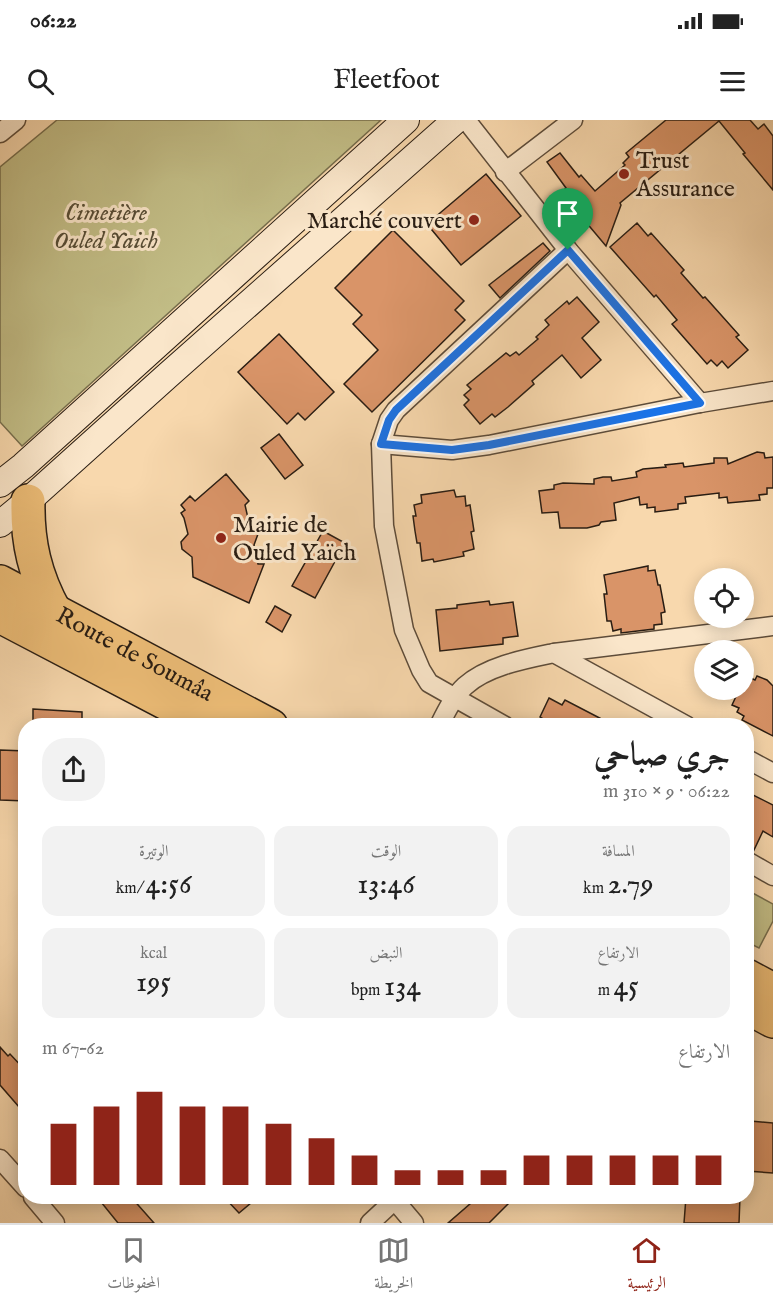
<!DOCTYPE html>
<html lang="ar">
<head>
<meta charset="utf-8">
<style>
	body { margin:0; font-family:"IM FELL English",Amiri,serif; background:#f2f2f2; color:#222; direction:rtl; height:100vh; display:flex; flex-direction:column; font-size:22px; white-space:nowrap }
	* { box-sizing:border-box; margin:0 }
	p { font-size:20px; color:#767676 }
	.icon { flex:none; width:33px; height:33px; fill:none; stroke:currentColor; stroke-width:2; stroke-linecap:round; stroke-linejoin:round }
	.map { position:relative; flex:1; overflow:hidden; direction:ltr }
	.details { position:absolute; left:18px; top:598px; width:736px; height:486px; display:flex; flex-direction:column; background:#fff; border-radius:24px; box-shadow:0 3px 15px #0003; direction:rtl }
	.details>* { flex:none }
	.fabs { position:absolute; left:694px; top:448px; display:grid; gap:12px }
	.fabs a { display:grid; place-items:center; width:60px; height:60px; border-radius:50%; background:#fff; box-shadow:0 3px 15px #0003; font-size:30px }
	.pin { position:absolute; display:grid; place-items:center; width:51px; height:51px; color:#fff; margin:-62px -26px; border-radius:50% 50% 50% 0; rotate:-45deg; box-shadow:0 0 6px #0007 }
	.pin .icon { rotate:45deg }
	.round { display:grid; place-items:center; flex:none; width:63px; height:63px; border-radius:24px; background:#f2f2f2 }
	.summary { display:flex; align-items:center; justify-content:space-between; height:102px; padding:0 24px }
	h1 { font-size:33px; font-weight:600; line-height:45px }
	.figures { display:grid; grid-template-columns:repeat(3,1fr); gap:9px; height:102px; padding:6px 24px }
	.figures div { display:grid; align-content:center; border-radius:15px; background:#f2f2f2; text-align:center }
	.figures b { font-size:30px; font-weight:600 }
	.figures small { font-size:16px; font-weight:400 }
	.figures p { font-size:16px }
	.chart { height:168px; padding:12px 24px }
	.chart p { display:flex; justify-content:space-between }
	.chart svg { width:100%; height:108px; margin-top:6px; stroke:#8f2418; stroke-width:6 }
	.status { display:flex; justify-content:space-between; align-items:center; height:42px; padding:0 30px; background:#fff; direction:ltr }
	.status svg { height:16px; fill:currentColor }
	header { display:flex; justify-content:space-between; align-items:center; height:78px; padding:0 24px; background:#fff; font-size:27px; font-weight:600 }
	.tabs { display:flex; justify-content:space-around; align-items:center; height:84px; border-top:2px solid #e0e0e0; background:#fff; font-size:16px; color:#767676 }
	.tabs a { display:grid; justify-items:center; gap:3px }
	.tabs .on { color:#8f2418 }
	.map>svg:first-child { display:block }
	.green { fill:#c2bd86; stroke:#766d4c; stroke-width:1.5 }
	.building { fill:#d99468; stroke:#291d13; stroke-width:1.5 }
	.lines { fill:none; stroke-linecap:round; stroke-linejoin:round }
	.street-casing { stroke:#5d4c3a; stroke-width:21 }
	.secondary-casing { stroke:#291d13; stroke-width:28 }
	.highway-casing { stroke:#291d13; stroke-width:36 }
	.street { stroke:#fae6ca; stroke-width:18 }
	.secondary { stroke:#fae6ca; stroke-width:26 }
	.highway { stroke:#ecbc76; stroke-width:33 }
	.route-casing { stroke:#fff; stroke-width:12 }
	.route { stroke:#1a73e8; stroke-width:8 }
	.poi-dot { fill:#8f2418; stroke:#fae6ca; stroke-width:2 }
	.labels { text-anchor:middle; stroke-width:6; stroke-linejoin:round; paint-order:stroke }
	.poi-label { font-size:24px; fill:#291d13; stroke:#fae6ca; text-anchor:start }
	.park-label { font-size:24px; font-style:italic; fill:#574d36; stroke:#fae6ca }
	.street-label { font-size:24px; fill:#291d13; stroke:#fae6ca }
</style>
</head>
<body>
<div class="status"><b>06:22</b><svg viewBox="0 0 49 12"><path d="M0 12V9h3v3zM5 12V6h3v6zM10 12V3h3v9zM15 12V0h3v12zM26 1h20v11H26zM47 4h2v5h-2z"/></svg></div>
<header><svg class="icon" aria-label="menu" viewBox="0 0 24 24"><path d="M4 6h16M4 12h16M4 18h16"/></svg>Fleetfoot<svg class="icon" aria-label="search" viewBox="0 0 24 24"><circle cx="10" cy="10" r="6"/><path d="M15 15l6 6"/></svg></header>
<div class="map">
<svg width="773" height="1103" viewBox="0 0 773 1103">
	<rect width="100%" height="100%" fill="#f8d8ad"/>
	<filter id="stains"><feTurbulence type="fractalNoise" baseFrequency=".00333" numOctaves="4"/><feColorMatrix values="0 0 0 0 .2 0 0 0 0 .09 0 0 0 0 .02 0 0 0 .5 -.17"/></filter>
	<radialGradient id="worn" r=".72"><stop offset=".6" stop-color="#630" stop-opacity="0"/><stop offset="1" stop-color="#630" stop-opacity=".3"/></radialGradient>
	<!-- green -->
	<g class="green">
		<path d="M57 0H381L22 326 0 302V47Z"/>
		<path d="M747 770 773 784V801L759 828 747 822Z"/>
	</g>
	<!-- building -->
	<g class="building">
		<path d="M666 0H750L758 9 764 4 773 16V70L743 34 745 33 719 1 620 83 621 85 606 126 585 101 578 106 563 88 566 86 557 76 566 68 547 42 560 33 579 57 581 55 595 71 625 45 623 43 629 37 626 33Z"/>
		<path d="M486 54 521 96 461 145 427 104Z"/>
		<path d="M637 103 648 116 651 113 684 150 681 153 703 178 705 177 739 215 736 217 748 230 728 248 722 241 717 246 711 240 707 244 672 204 677 200 656 175 654 177 610 127Z"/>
		<path d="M393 110 464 181 455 190 465 200 372 292 344 264 378 230 353 204 362 195 335 168Z"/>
		<path d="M543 123 550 131 500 178 489 165Z"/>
		<path d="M577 177 599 202 582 218 601 240 581 258 562 235 532 261 534 264 508 287 495 297 492 294 480 304 464 285 469 280 464 275 471 269 467 265 506 233 510 236 516 232 519 235 538 219 536 217 549 205 545 200 567 181 569 184Z"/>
		<path d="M279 214 334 272 305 300 298 293 287 304 238 252Z"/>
		<path d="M279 314 303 345 285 359 261 328Z"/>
		<path d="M757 332 764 333 765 338 773 337V368H767V374L759 375 760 380 728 383 727 377 719 378V373L685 377 686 383 678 384V389L655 392V387L647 388V384L640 385 639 377 614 383 616 400 601 402 599 405 587 408H560L558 392 542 393 539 371 554 369V365L563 363 594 364V359L603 357H611L612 361 637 357 636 352 643 349 666 347 665 345 683 343 684 347 714 343V338H727L728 344Z"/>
		<path d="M226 354 249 381 245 385 250 407 258 414 254 425 258 444H264L249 483 193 457 192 437 182 429 181 422 188 414 184 398 181 393 185 390 181 385 190 376 195 381Z"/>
		<path d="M454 370 456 377 465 376 466 386 470 385 474 411 471 412 474 429 463 432 464 436 434 442 433 439 422 441 420 423H417L415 411 413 396H416L414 385 422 383 421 375Z"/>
		<path d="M323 411 345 423 315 478 292 466Z"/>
		<path d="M648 446V451L655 450 658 465H660L665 492 661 493 662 504 654 505V509L621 513V509L613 511 611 501H607L604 474H607L604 455Z"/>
		<path d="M489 481 490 485 513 482 518 516 503 518V524L440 531 436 490 457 488V485Z"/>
		<path d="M275 486 291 495 282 512 266 502Z"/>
		<path d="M744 555 755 560 757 556 767 560 773 566V616L742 600 744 596 737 592 739 588 732 585 739 570H744Z"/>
		<path d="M549 578 562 585 565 580 615 606H554L540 597Z"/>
		<path d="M33 589 82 592V606H33Z"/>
		<path d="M0 630 26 631V681L0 680Z"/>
		<path d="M747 672 773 685V717L763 711 753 732 747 730Z"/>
		<path d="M0 927 8 936 10 934 26 951V995L0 965Z"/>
		<path d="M750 1001 773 1003V1053L747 1051Z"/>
		<path d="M97 1077H131L154 1103H118Z"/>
		<path d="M224 1077H258L239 1093Z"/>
		<path d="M478 1077H515L489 1103H448Z"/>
		<path d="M686 1077H740L739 1103H684Z"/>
	</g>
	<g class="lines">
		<defs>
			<g id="street">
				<path d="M466 0 568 130 700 283 773 271"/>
				<path d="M0 13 16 0"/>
				<path d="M505 52 573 0"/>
				<path d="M381 324 452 330 489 325 700 283"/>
				<path d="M554 533 687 606"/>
				<path d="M439 606C446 592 453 577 465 566 487 546 525 539 554 533L773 506"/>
				<path d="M505 606 429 563 421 550 404 510 384 406 382 354 381 324 389 300 396 290 568 130"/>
				<path d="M747 639 773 653"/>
				<path d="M747 741 773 756"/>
				<path d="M0 1039 26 1068"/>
				<path d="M33 1077 55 1103"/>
				<path d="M392 1077 414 1103"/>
				<path d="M370 1103 398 1077"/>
			</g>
			<g id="secondary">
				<path d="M0 364 23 346 406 0"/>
				<path d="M0 404 28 381 167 256 456 0"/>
			</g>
			<g id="highway">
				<path d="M28 381C27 422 35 456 55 492"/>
				<path id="s1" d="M0 462 271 606"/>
				<path d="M0 496 210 606"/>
				<path d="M747 856 773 870"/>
				<path d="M747 887 773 901"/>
			</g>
		</defs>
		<!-- street casing -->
		<use href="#street" class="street-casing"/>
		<!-- secondary casing -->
		<use href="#secondary" class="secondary-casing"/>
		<!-- highway casing -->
		<use href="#highway" class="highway-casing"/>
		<!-- street -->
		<use href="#street" class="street"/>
		<!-- secondary -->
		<use href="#secondary" class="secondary"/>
		<!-- highway -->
		<use href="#highway" class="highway"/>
	</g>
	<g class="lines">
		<defs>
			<path id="route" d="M568 130 700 283 489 325 452 330 381 324 389 300 396 290Z"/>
		</defs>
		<!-- route casing -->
		<use href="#route" class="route-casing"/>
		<!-- route -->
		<use href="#route" class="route"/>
	</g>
	<!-- markers -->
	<g class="poi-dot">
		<circle cx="624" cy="54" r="6"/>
		<circle cx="474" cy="100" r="6"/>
		<circle cx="221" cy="418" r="6"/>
	</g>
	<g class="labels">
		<!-- poi labels -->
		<g class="poi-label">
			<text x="636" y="48">Trust<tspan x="636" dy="28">Assurance</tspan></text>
			<text x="462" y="108" text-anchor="end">Marché couvert</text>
			<text x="233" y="412">Mairie de<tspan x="233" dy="28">Ouled Yaïch</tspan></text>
		</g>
		<!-- park labels -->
		<g class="park-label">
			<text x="106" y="100">Cimetière<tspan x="106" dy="28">Ouled Yaich</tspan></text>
		</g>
		<!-- street labels -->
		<g class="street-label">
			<text dy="8" stroke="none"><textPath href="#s1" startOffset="153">Route de Soumâa</textPath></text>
		</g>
	</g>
	<rect width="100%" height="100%" filter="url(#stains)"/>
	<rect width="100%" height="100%" fill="url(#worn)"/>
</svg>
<div class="fabs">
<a><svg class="icon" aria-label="locate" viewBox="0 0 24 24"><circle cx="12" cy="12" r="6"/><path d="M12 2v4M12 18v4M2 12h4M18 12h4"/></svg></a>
<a><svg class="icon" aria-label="layers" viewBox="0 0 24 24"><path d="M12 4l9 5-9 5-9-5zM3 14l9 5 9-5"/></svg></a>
</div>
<div class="pin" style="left:568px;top:130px;background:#1e9e55"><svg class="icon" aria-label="arrive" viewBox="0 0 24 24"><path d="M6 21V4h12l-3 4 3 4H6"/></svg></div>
<section class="details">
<div class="summary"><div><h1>جري صباحي</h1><p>06:22 · 9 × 310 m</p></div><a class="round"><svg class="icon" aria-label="share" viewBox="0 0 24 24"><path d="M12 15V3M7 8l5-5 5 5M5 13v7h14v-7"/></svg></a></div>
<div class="figures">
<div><p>المسافة</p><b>2.79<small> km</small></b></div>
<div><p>الوقت</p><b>13:46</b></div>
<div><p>الوتيرة</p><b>4:56<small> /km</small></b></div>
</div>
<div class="figures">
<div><p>الارتفاع</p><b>45<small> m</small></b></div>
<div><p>النبض</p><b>134<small> bpm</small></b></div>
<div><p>kcal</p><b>195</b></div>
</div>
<div class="chart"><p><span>الارتفاع</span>62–67 m</p>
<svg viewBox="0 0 160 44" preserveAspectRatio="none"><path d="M5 44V19M15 44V12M25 44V6M35 44V12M45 44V12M55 44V19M65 44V25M75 44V32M85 44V38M95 44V38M105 44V38M115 44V32M125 44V32M135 44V32M145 44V32M155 44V32"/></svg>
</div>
</section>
</div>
<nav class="tabs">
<a class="on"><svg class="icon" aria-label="home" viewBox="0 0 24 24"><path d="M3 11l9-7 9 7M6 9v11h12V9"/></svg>الرئيسية</a>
<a><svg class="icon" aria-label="map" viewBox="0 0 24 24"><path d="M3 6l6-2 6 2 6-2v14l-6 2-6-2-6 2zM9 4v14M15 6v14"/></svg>الخريطة</a>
<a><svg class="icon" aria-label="saved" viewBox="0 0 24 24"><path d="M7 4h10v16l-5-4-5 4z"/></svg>المحفوظات</a>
</nav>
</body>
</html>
